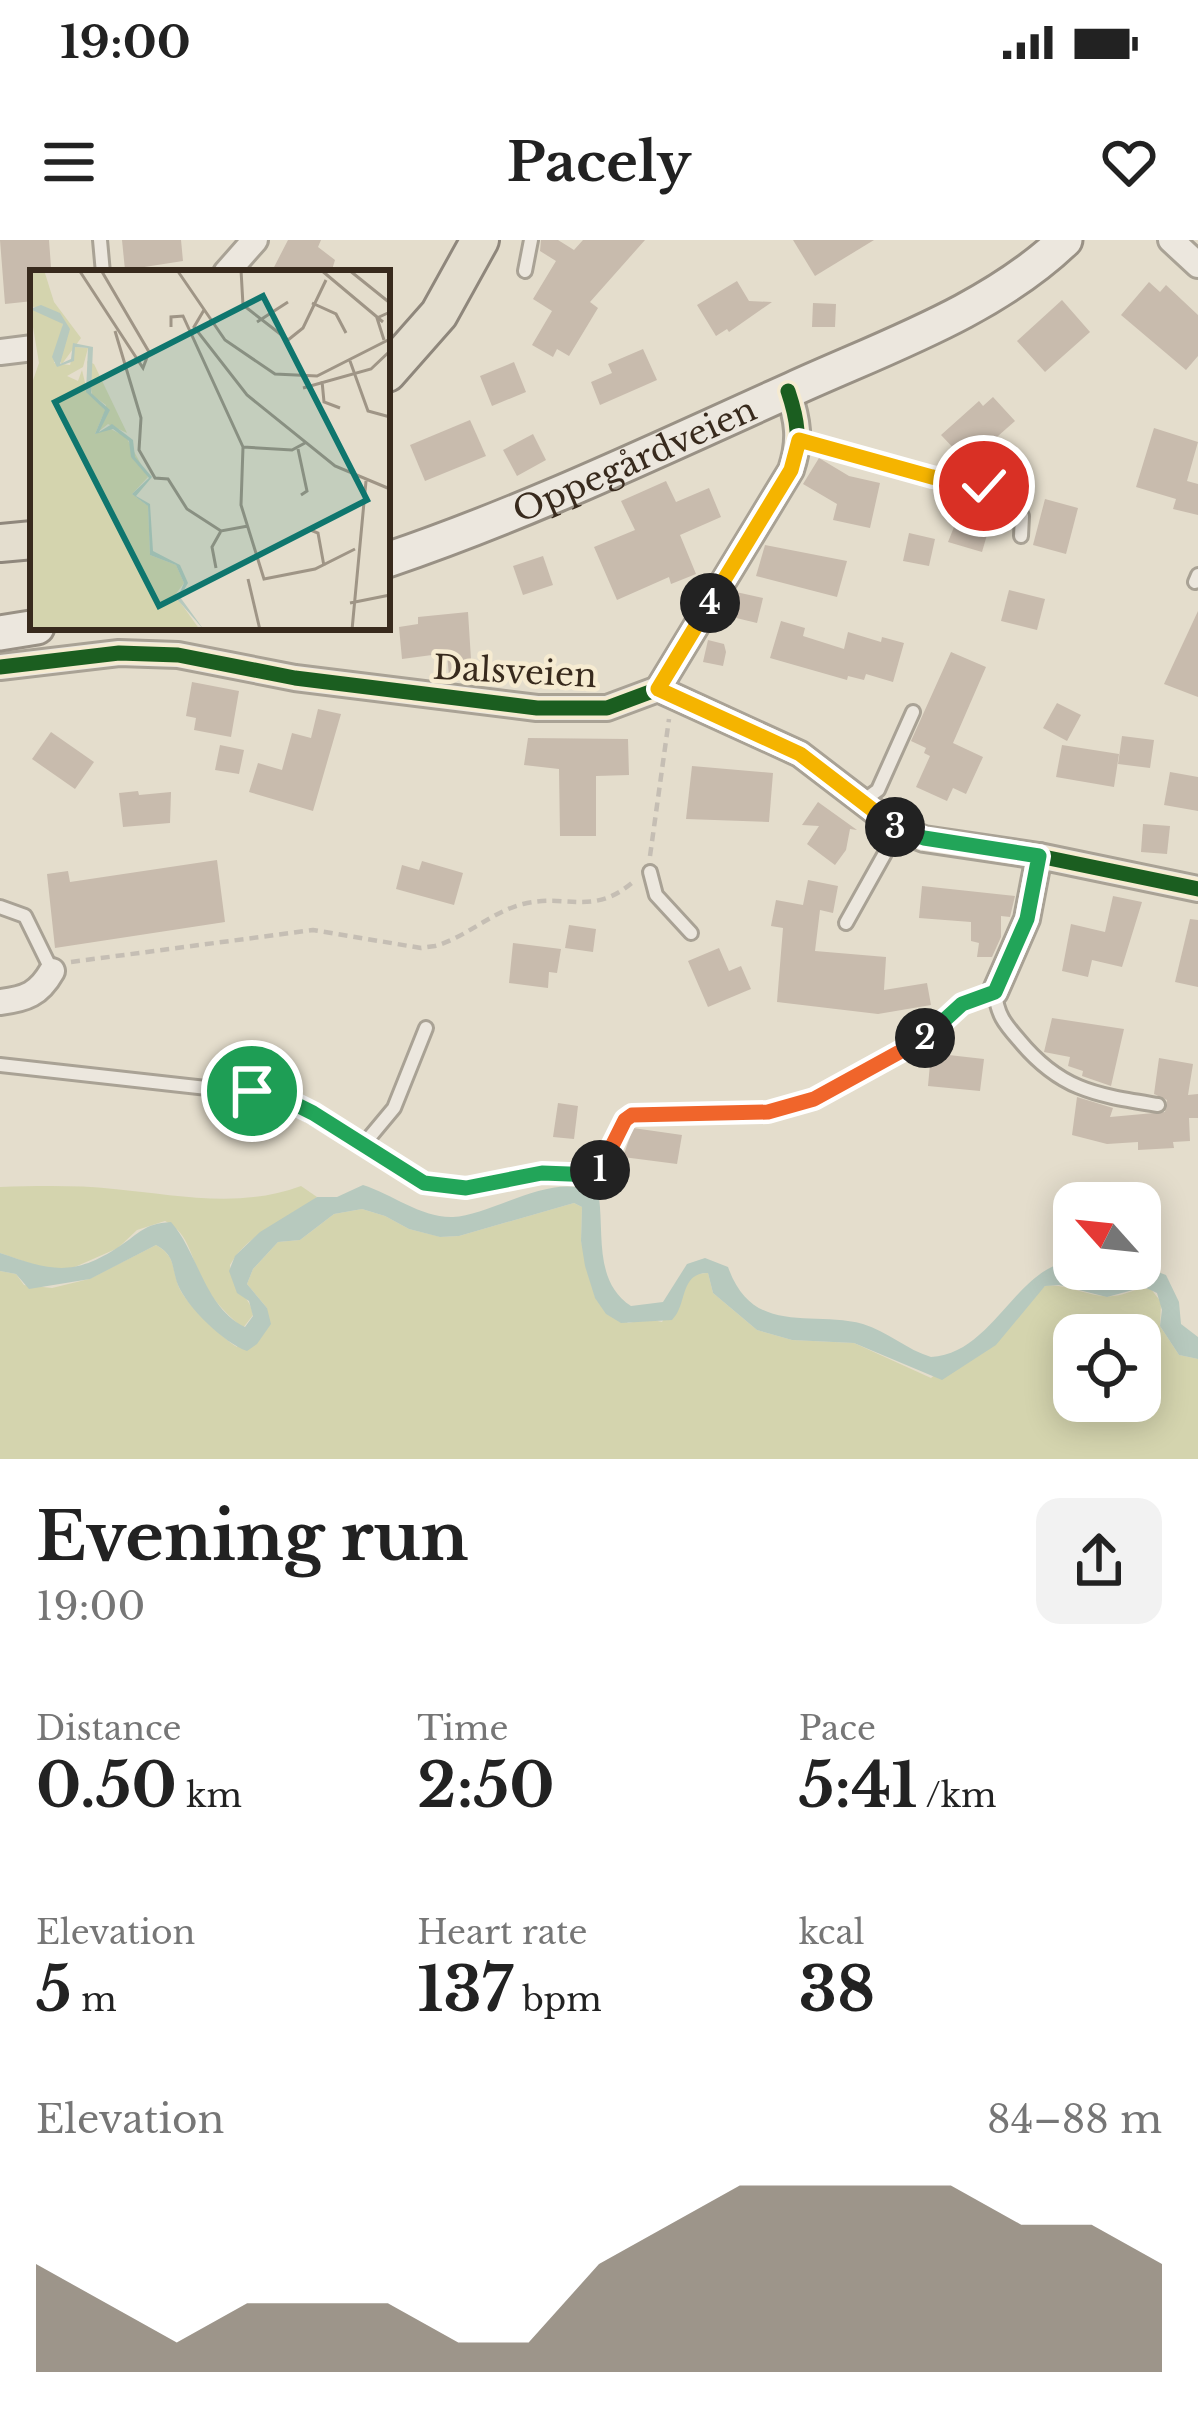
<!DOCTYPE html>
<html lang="en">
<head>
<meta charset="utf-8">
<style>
	body { margin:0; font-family:"Libre Baskerville",serif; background:#f2f2f2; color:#222; height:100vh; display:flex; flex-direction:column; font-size:45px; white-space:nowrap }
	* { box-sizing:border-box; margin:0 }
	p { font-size:39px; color:#767676 }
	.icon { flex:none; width:66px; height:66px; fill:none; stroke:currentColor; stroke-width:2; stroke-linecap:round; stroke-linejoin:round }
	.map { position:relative; height:1219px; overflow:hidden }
	.panel { display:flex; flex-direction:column; background:#fff; flex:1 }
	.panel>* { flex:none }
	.needle { width:78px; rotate:297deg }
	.controls { position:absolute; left:1053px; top:942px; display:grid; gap:24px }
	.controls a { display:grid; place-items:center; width:108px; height:108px; border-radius:24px; background:#fff; box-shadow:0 6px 30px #0003; font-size:60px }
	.pin { position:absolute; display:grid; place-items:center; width:102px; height:102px; color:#fff; margin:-51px; border:6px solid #fff; border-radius:50%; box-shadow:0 3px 12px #0007 }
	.km { position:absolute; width:60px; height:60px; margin:-30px; border-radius:50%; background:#222; color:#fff; font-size:33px; line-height:60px; text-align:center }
	.round { display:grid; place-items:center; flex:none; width:126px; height:126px; border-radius:24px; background:#f2f2f2 }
	.headline { display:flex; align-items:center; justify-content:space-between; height:204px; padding:0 36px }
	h1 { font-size:66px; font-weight:700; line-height:90px }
	.metrics { display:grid; grid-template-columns:repeat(3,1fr); gap:18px; height:204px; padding:12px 36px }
	.metrics div { display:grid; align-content:center }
	.metrics b { font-size:60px; font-weight:700 }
	.metrics small { font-size:33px; font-weight:400 }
	.metrics p { font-size:33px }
	.chart { height:336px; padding:24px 36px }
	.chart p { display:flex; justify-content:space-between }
	.chart svg { width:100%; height:216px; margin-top:12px; fill:#74695a; opacity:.7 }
	.status { display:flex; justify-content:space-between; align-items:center; height:84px; padding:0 60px; background:#fff; direction:ltr }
	.status svg { height:33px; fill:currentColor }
	header { display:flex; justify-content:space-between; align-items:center; height:156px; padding:0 36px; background:#fff; font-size:54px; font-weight:700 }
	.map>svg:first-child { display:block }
	.green { fill:#d4d4ae; fill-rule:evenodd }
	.water { fill:#b7c9be }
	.building { fill:#c8bbad }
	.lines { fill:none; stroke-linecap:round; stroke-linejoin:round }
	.lane-casing { stroke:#a9a295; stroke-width:18 }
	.street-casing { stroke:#a9a295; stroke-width:30 }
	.secondary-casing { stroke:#999185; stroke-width:39 }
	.primary-casing { stroke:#8f877c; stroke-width:42 }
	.path { stroke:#c5beb4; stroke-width:4.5; stroke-dasharray:9 6; stroke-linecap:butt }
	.lane { stroke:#ece7de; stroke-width:12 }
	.street { stroke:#ece7de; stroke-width:24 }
	.secondary { stroke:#ece7de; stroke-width:33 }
	.primary { stroke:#e4decf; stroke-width:36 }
	.cycleway-casing { stroke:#f6ebd1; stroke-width:22 }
	.cycleway { stroke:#1b5e20; stroke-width:15 }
	.split-1-casing { stroke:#fff; stroke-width:24 }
	.split-2-casing { stroke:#fff; stroke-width:24 }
	.split-3-casing { stroke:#fff; stroke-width:24 }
	.split-4-casing { stroke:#fff; stroke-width:24 }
	.split-5-casing { stroke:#fff; stroke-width:24 }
	.split-1 { stroke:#22a559; stroke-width:15 }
	.split-2 { stroke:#f0652b; stroke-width:15 }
	.split-3 { stroke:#22a559; stroke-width:15 }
	.split-4 { stroke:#f5b400; stroke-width:15 }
	.split-5 { stroke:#f5b400; stroke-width:15 }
	.labels { text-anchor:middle; stroke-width:9; stroke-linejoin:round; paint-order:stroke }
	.street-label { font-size:33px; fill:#382a1d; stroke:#f6ebd1 }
	.inset-road { fill:none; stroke:#9f9586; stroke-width:3 }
	.view { fill:#0f766e; fill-opacity:0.15; stroke:#0f766e; stroke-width:6 }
	.inset-edge { fill:none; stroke:#382a1d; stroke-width:6 }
</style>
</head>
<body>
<div class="status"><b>19:00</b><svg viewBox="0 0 49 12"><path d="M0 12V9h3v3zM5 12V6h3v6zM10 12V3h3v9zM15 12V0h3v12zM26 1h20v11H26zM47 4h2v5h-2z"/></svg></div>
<header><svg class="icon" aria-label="menu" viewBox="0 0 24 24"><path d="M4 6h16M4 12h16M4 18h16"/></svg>Pacely<svg class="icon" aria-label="heart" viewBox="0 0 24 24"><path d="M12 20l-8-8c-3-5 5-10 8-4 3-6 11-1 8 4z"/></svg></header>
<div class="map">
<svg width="1198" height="1219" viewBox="0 0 1198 1219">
	<rect width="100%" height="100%" fill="#e4ddcc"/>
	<!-- green -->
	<g class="green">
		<path d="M301 946 317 957C288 981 249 991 230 1025 231 1052 250 1053 253 1075L243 1088C228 1076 207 1054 200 1036 191 1016 188 992 165 981L137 990 118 1008 68 1030 46 1029 0 1013V947C37 946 77 945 114 949 178 955 239 969 301 946Z"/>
		<path d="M574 963 582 967 581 1001 595 1057 628 1083 649 1079 662 1082 689 1040 695 1034 708 1033 713 1053 757 1090 792 1100 854 1103 931 1138 1045 1046C1069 1043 1090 1059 1113 1056 1128 1055 1135 1047 1151 1049L1161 1062 1160 1086 1179 1115 1198 1119V1219H0V1031L16 1034 24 1045 52 1048 89 1039 156 1005C175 1016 172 1026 178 1045 183 1061 222 1098 237 1107L267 1068 247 1044 253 1029 278 1002 300 1000 334 974 362 969 385 976 409 989 441 997 459 996ZM1074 1095H1140V1161H1074Z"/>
	</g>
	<!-- water -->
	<path class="water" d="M363 945C392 954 421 978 453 977 493 976 563 924 599 958 604 994 594 1042 631 1066L663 1062 687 1024 705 1018 728 1027C753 1097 810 1070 863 1084 887 1091 907 1110 931 1117 987 1114 1010 1044 1056 1025L1114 1036 1147 1028 1166 1035 1179 1062 1181 1084 1198 1097V1119L1179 1115 1160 1086 1162 1070 1157 1053 1144 1047 1107 1057 1059 1045 1045 1046 996 1105 942 1140 854 1103 792 1100 757 1090 713 1053 708 1033C679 1033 688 1064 672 1080L621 1083 606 1074 595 1058 585 1026 581 1001 582 967 574 963 459 996 440 997 409 989 385 976 362 969 334 974 300 1000 278 1002 253 1029 247 1044 267 1068 271 1084 257 1104 247 1111C224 1103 187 1067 178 1045 171 1027 176 1016 156 1005L90 1039 29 1049 16 1034 0 1031V1013C50 1030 72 1038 120 1006 140 993 143 984 171 982 199 1014 204 1067 245 1087L253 1076 249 1061 237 1053 229 1031 235 1016 260 992 317 957H337Z"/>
	<!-- building -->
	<g class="building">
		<path d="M0 0H49L51 27 33 29V61L5 64Z"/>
		<path d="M122 0H181L183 21 125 30Z"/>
		<path d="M288 0H321L318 7 335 20 331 33H271Z"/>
		<path d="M541 0H558L574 10 583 0H645L590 62 598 68 569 116 557 109 553 117 532 105 552 71 533 59 556 21 540 11Z"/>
		<path d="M793 0H874L815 36Z"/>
		<path d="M737 41 749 61 772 62 729 92 727 89 716 96 697 65Z"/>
		<path d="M1149 42 1160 52 1166 45 1198 75V116L1186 130 1121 75Z"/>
		<path d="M1062 60 1090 92 1045 132 1017 101Z"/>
		<path d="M813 63 836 64 835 87H812Z"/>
		<path d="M643 109 657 140 600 165 591 142 612 133 608 124Z"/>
		<path d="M514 122 526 152 492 166 480 136Z"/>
		<path d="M993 157 1015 181 981 211 975 205 962 217 941 195 979 161 983 166Z"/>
		<path d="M470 180 486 216 425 241 410 205Z"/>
		<path d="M1154 188 1198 202 1187 241 1198 244V275L1173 269 1176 259 1136 247Z"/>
		<path d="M533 194 546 220 517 236 503 210Z"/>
		<path d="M819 218 849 236 880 243 870 288 833 280 837 264 803 244Z"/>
		<path d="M666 241 676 262 709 248 721 277 680 295 696 334 671 344 669 337 617 360 594 307 635 290 621 261Z"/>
		<path d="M1045 259 1078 268 1066 314 1033 305Z"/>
		<path d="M960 272 991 281 982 312 948 302Z"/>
		<path d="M909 293 935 299 929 326 903 321Z"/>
		<path d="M765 305 847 321 837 357 756 336Z"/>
		<path d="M543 316 553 345 523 355 513 326Z"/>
		<path d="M1009 350 1045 359 1037 390 1001 381Z"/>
		<path d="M736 352 763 358 757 383 728 376Z"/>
		<path d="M1198 371V457L1164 444Z"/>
		<path d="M468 372 472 435 449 436 447 413 402 419 399 387 418 384V377Z"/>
		<path d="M781 381 805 388 803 396 844 409 848 392 881 402 882 397 904 403 893 442 866 434 864 440 848 436 847 440 770 418Z"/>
		<path d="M708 400 724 404 726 412 723 426 703 422Z"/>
		<path d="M951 412 986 427 953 503 983 517 966 554 953 548 947 561 916 547 930 516 924 513 926 508 911 501Z"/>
		<path d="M192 442 239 451 231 497 194 490 196 478 186 476Z"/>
		<path d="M1057 463 1081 475 1067 501 1043 488Z"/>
		<path d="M318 469 341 474 313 571 249 552 258 523 282 530 292 493 311 498Z"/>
		<path d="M51 492 94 522 75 549 32 519Z"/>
		<path d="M1122 496 1154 500 1150 528 1118 524Z"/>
		<path d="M528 498 628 499 629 535 596 536V596H560L559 529 524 525Z"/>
		<path d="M220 505 244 510 239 534 215 530Z"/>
		<path d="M1062 505 1119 514 1114 547 1056 537Z"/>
		<path d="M692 526 773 533 769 582 686 579Z"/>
		<path d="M1170 532 1198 537V571L1164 565Z"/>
		<path d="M138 551 139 555 171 552 170 583 123 587 119 553Z"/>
		<path d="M818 562 857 590 850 589 846 610 835 625 807 604 819 586 802 585Z"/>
		<path d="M1143 584 1170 586 1167 614 1141 612Z"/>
		<path d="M217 620 225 682 55 708 47 634 68 631 70 642Z"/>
		<path d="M422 621 463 633 454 665 396 649 402 625 419 630Z"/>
		<path d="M808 640 838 646 833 673 820 670 815 711 886 717 884 750 927 743 931 765 878 774 777 762 783 688 771 686 776 660 803 665Z"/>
		<path d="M922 646 1015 656 1010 677 1001 676V697L992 717H977L979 703 971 701V682L919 678Z"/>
		<path d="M1113 656 1142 662 1122 727 1092 720 1088 737 1062 731 1071 684 1105 692Z"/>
		<path d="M1190 679 1198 680V747L1175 742Z"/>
		<path d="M569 685 596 689 593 712 565 708Z"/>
		<path d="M513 703 561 709 557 733 549 732 548 748 509 743Z"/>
		<path d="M719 708 729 731 741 726 751 749 708 767 688 721Z"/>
		<path d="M1052 778 1124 789 1111 846 1082 836 1083 831 1068 826 1070 817 1044 812Z"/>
		<path d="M931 813 984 819 980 851 928 846Z"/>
		<path d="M1159 818 1193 824 1188 855 1198 854V878H1189L1190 901 1173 902 1174 908 1138 910V902L1107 904 1072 895 1077 857 1113 868 1110 877 1165 872 1167 860 1154 854Z"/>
		<path d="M558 863 578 866 574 899 553 897Z"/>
		<path d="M633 888 682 895 677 924 623 917Z"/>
	</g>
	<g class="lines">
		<defs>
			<g id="lane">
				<path d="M100 0 103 33"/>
				<path d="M525 31 531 0"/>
				<path d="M799 199 1013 257 1022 276 1021 296"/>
				<path d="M1195 342 1198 335"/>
				<path d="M863 561 878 550 913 472"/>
				<path d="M650 632 656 655 691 693"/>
				<path d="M0 667 25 676 52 731"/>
				<path d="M846 683 898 590"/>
				<path d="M0 825 279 856 424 943 467 948 528 934 596 935 625 880 632 875 768 872 814 859 921 802 962 764 995 752C997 774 1004 783 1019 800 1061 851 1097 855 1158 865"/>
				<path d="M364 904 394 868 426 788"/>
			</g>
			<g id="street">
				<path d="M1171 0 1198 25"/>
				<path d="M226 33 255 0"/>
				<path d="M0 112 33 108"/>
				<path d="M0 427 119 413 178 415 295 438 537 468H607L658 449 800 514 898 589 924 599 1039 616 1198 649"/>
				<path d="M658 449 791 230C801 200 798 181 788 151"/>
				<path d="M995 752 1027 679 1039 616"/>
				<path d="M0 762C26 759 39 754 52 731"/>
			</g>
			<g id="secondary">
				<path id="s1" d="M387 320C526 273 659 209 793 149 885 107 991 71 1065 0"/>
				<path d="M0 393 37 387"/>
			</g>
			<g id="primary">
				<path d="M387 133 439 74 480 0"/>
				<path d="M0 303 33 300"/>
			</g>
		</defs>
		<!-- lane casing -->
		<use href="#lane" class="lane-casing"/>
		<!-- street casing -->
		<use href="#street" class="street-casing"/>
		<!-- secondary casing -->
		<use href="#secondary" class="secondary-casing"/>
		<!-- primary casing -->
		<use href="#primary" class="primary-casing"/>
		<!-- path -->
		<g class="path">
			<path d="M650 616 669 479"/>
			<path d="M71 722 313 690 421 708 435 706C467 697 491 672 523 664 567 653 592 677 633 642"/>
		</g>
		<!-- lane -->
		<use href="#lane" class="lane"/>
		<!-- street -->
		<use href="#street" class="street"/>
		<!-- secondary -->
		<use href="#secondary" class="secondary"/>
		<!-- primary -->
		<use href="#primary" class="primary"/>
		<defs>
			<g id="cycleway">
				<path d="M0 427 119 413 178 415 295 438 537 468H607L658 449 800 514 898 589 924 599 1039 616 1198 649"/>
				<path d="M658 449 791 230C801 200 798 181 788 151"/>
			</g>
		</defs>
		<!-- cycleway casing -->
		<use href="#cycleway" class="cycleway-casing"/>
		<!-- cycleway -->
		<use href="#cycleway" class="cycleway"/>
	</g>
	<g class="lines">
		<defs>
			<path id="split-1" d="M252 851 279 856 313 873 424 943 466 948 542 933 596 935 600 930"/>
			<path id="split-2" d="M600 930 625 880 632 875 768 872 814 859 925 798"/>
			<path id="split-3" d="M895 587 924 598 1039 616 1027 679 995 752 962 764 925 798"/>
			<path id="split-4" d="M710 363 658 449 800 514 895 587"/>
			<path id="split-5" d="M710 363 791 230 799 200 932 237 984 246"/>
		</defs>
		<!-- split-1 casing -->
		<use href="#split-1" class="split-1-casing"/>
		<!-- split-2 casing -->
		<use href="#split-2" class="split-2-casing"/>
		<!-- split-3 casing -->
		<use href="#split-3" class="split-3-casing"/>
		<!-- split-4 casing -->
		<use href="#split-4" class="split-4-casing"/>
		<!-- split-5 casing -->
		<use href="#split-5" class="split-5-casing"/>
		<!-- split-1 -->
		<use href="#split-1" class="split-1"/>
		<!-- split-2 -->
		<use href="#split-2" class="split-2"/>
		<!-- split-3 -->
		<use href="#split-3" class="split-3"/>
		<!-- split-4 -->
		<use href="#split-4" class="split-4"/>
		<!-- split-5 -->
		<use href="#split-5" class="split-5"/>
	</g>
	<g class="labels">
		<!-- street labels -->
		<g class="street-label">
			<text dy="12" stroke="none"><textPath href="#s1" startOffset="267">Oppegårdveien</textPath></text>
			<text transform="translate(515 431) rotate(3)" y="12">Dalsveien</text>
		</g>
	</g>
	<!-- overview -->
	<g transform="translate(30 30)">
		<rect width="360" height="360" fill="#e4ddcc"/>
		<path d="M0 0H14L24 32 51 68 32 94 26 86 39 59 29 43 0 36ZM8 38 33 54 24 93 40 95 45 77 58 78 53 97 37 106 48 111 52 100 57 121 75 140 65 164 79 158 96 167 118 207 102 224 118 236 120 285 146 295 154 313 145 325 170 360H0V119L9 93 0 39ZM57 91 64 94 97 163 78 154 68 162 76 135 62 125Z" fill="#d4d4ae"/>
		<path d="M11 35 30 43 40 59 30 94 41 89 43 73 63 77 61 123 80 140 69 162 82 154 103 170 105 187 122 207 106 226 120 234 123 281 150 295 158 313 150 327 174 360 147 329 154 313 146 295 120 285 118 236 102 224 119 208 101 187 99 171 83 159 65 164 75 140 56 122 58 78 45 77 44 91 27 97 22 87 33 54 0 39Z" fill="#b7c9be"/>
		<path class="inset-road" d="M49 0 113 98 119 82 71 0M147 0 195 70 245 104 287 106 360 69M211 0 213 35 258 70 273 58 296 10M291 0 353 52M319 0 360 33M282 33 306 44 316 63M174 40 164 57 217 125 305 196 360 219M227 52 258 32M141 57V47L153 46 213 177 211 235 234 309 285 299 325 279M85 61 111 148 109 180 125 208 138 209 157 239 191 261 218 256M354 70 347 48 360 42M320 91 338 141 360 147M292 111 294 132 310 138M273 118 341 99 360 81M213 177 262 180 275 173M268 179 277 221 271 225M278 259 288 263 294 296M186 298 182 277 191 261M218 309 230 360M320 333 360 325M322 360 336 211"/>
		<path class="view" d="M233 26 337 230 129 336 25 132Z"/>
		<rect width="360" height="360" class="inset-edge"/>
	</g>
</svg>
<div class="controls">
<a><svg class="needle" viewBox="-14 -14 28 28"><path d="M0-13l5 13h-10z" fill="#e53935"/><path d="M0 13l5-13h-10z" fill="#767676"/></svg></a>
<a><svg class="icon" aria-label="locate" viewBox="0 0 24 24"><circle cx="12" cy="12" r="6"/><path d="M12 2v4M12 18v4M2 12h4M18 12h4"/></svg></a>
</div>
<div class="pin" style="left:252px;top:851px;background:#1e9e55"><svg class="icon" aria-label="arrive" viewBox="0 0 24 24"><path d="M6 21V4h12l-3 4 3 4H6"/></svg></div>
<div class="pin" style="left:984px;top:246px;background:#d93025"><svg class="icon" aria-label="check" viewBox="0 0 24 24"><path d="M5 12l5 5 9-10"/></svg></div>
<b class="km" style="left:600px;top:930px">1</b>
<b class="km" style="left:925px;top:798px">2</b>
<b class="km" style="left:895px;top:587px">3</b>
<b class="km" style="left:710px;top:363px">4</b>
</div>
<section class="panel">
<div class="headline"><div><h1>Evening run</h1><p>19:00</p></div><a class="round"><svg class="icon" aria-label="share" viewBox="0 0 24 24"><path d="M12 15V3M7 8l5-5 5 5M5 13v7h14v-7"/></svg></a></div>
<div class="metrics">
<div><p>Distance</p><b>0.50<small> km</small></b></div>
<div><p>Time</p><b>2:50</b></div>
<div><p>Pace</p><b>5:41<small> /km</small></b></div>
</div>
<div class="metrics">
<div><p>Elevation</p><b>5<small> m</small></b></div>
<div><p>Heart rate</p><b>137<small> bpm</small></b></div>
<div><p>kcal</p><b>38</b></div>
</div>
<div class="chart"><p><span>Elevation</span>84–88 m</p>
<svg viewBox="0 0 160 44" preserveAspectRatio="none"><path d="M0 44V22L10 30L20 38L30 30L40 30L50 30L60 38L70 38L80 22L90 14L100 6L110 6L120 6L130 6L140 14L150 14L160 22V44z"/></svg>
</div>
</section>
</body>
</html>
